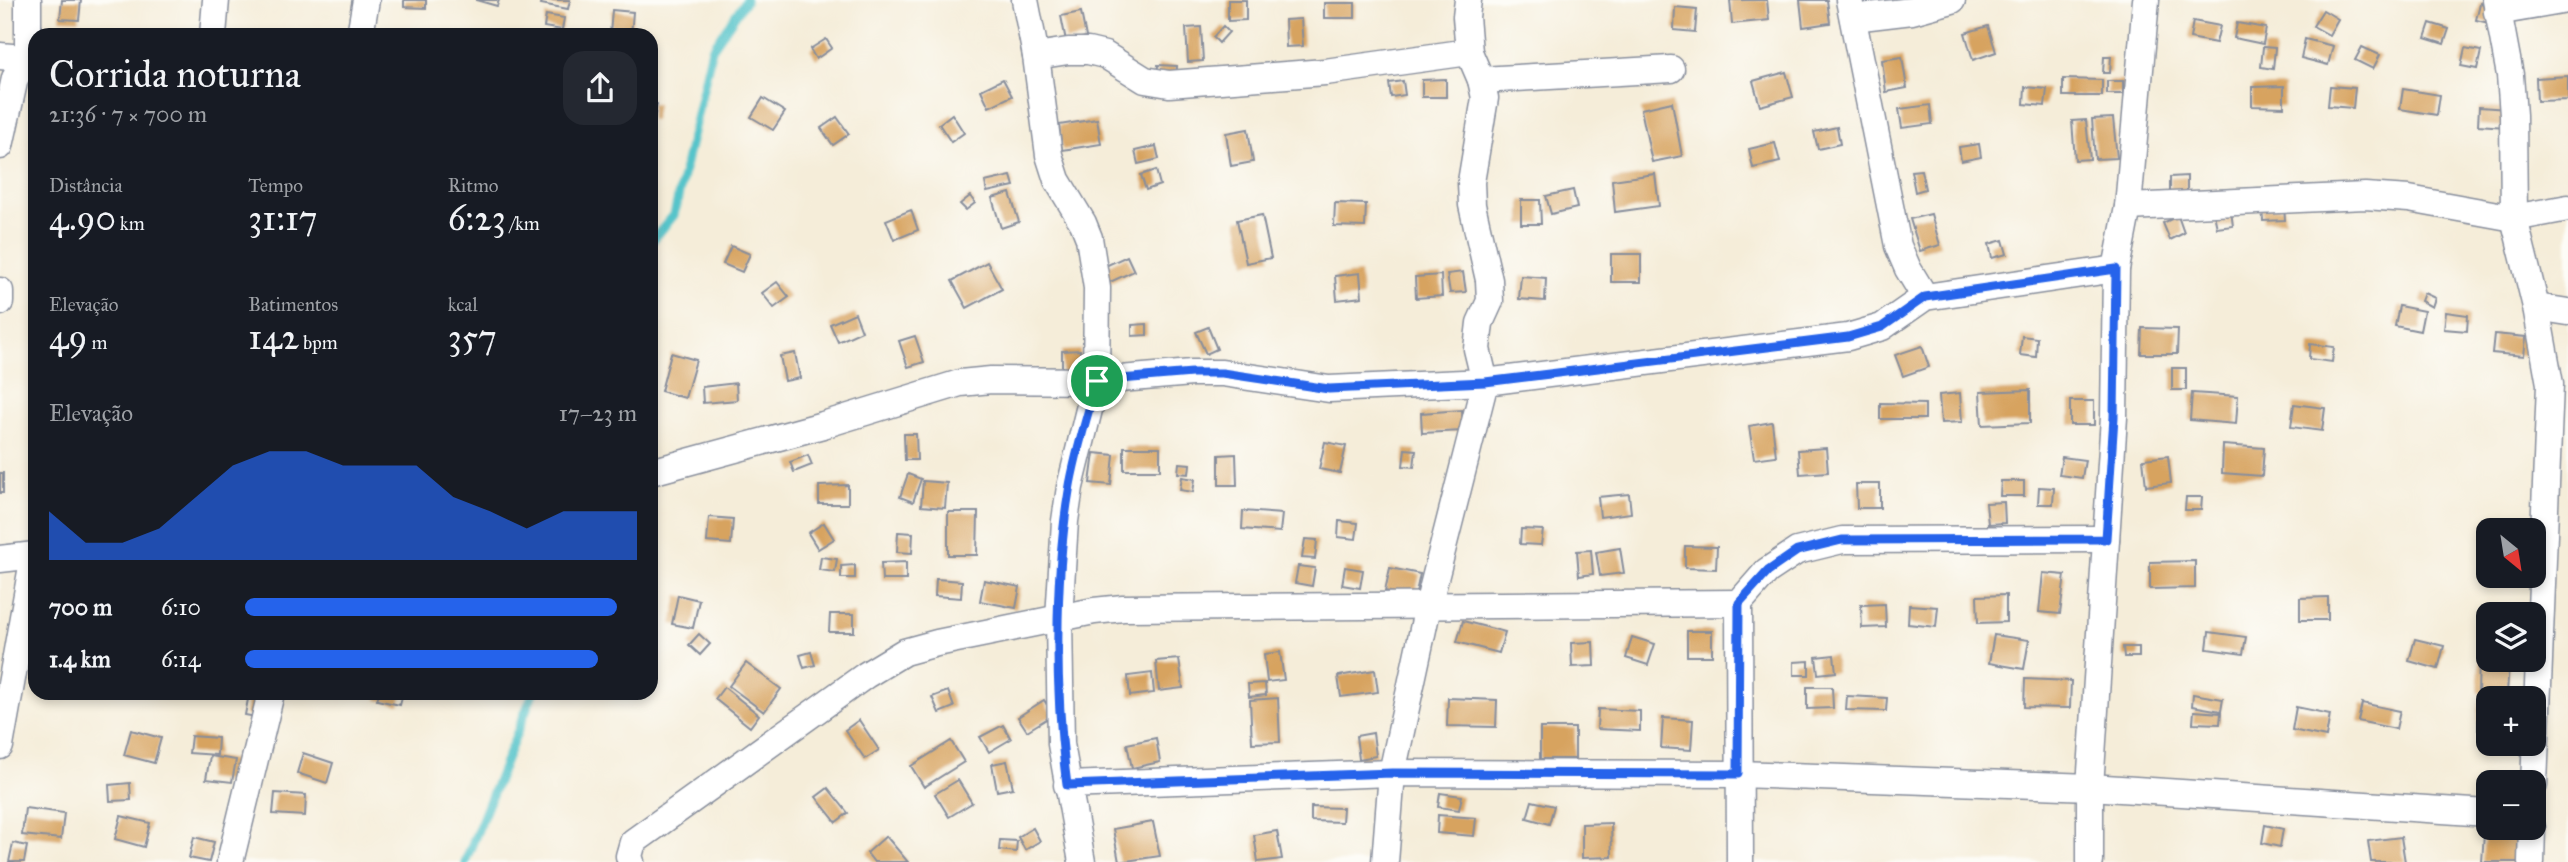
<!DOCTYPE html>
<html lang="pt">
<head>
<meta charset="utf-8">
<style>
	body { margin:0; font-family:"IM FELL Great Primer",serif; background:#242831; color:#f1f3f6; height:100vh; display:flex; flex-direction:column; font-size:26px; white-space:nowrap }
	* { box-sizing:border-box; margin:0 }
	p { font-size:23px; color:#9ea1a6 }
	.icon { flex:none; width:38px; height:38px; fill:none; stroke:currentColor; stroke-width:2; stroke-linecap:round; stroke-linejoin:round }
	.map { position:relative; flex:1; overflow:hidden }
	.side { position:absolute; left:28px; top:28px; width:630px; height:672px; display:flex; flex-direction:column; background:#171b24; border-radius:21px; box-shadow:0 4px 10px #0003 }
	.side>* { flex:none }
	.needle { width:46px; rotate:150deg }
	.tools { position:absolute; left:2476px; top:518px; display:grid; gap:14px }
	.tools a { display:grid; place-items:center; width:70px; height:70px; border-radius:14px; background:#171b24; box-shadow:0 4px 10px #0003; font-size:35px }
	.pin { position:absolute; display:grid; place-items:center; width:60px; height:60px; color:#fff; margin:-30px; border:4px solid #fff; border-radius:50%; box-shadow:0 2px 7px #0007 }
	.round { display:grid; place-items:center; flex:none; width:74px; height:74px; border-radius:21px; background:#242831 }
	.overview { display:flex; align-items:center; justify-content:space-between; height:119px; padding:0 21px }
	h1 { font-size:38px; font-weight:600; line-height:52px }
	.stats { display:grid; grid-template-columns:repeat(3,1fr); gap:10px; height:119px; padding:7px 21px }
	.stats div { display:grid; align-content:center }
	.stats b { font-size:35px; font-weight:600 }
	.stats small { font-size:19px; font-weight:400 }
	.stats p { font-size:19px }
	.chart { height:196px; padding:14px 21px }
	.chart p { display:flex; justify-content:space-between }
	.chart svg { width:100%; height:126px; margin-top:7px; fill:#2563eb; opacity:.7 }
	ul { padding:0 21px; list-style:none; font-size:23px }
	li { display:grid; grid-template-columns:112px 84px 1fr; align-items:center; height:52px }
	li i { height:18px; border-radius:9px; background:#2563eb }
	.map>svg:first-child { display:block }
	.lines { fill:none; stroke-linecap:round; stroke-linejoin:round }
	.stream { stroke:#56c4ca; stroke-width:9 }
	.building { fill:#d7a35e }
	.street-casing { stroke:#888e9c; stroke-width:29 }
	.street { stroke:#fff; stroke-width:26 }
	.route-casing { stroke:#fff; stroke-width:14 }
	.route { stroke:#2563eb; stroke-width:9 }
</style>
</head>
<body>
<div class="map">
<svg width="2568" height="862" viewBox="0 0 2568 862">
	<rect width="100%" height="100%" fill="#fdfcf7"/>
	<filter id="ink" filterUnits="userSpaceOnUse"><feTurbulence type="fractalNoise" baseFrequency=".0143" numOctaves="2"/><feDisplacementMap in="SourceGraphic" scale="14" xChannelSelector="R" yChannelSelector="G"/><feConvolveMatrix kernelMatrix="1 2 1 2 8 2 1 2 1" color-interpolation-filters="sRGB"/></filter>
	<filter id="wash" filterUnits="userSpaceOnUse"><feTurbulence type="fractalNoise" baseFrequency=".00686" numOctaves="4" result="noise"/><feDisplacementMap in="SourceGraphic" scale="28" xChannelSelector="R" yChannelSelector="G"/><feGaussianBlur stdDeviation="1.57" result="paint"/><feColorMatrix in="noise" values="0 0 0 0 0 0 0 0 0 0 0 0 0 0 0 0 0 1.4 0 .05"/><feComposite in="paint" operator="in"/></filter>
	<g filter="url(#wash)">
		<rect width="100%" height="100%" fill="#f5edd9"/>
		<g class="lines">
			<!-- stream -->
			<g class="stream">
				<path d="M651 242 674 215 712 49 746 0"/>
				<path d="M465 862 533 693"/>
			</g>
		</g>
		<g id="blocks">
			<!-- building -->
			<g class="building">
				<path d="M62 0H81L79 20 60 19Z"/>
				<path d="M404 0H426V8L404 7Z"/>
				<path d="M476 0H499L497 6Z"/>
				<path d="M542 0H570L568 9 541 4Z"/>
				<path d="M1228 0H1246V20L1228 21Z"/>
				<path d="M1730 0H1767L1769 20 1732 24Z"/>
				<path d="M1800 0H1827L1830 23 1803 27Z"/>
				<rect x="1324" y="3" width="31" height="15"/>
				<path d="M2480 3 2493 6 2489 23 2476 20Z"/>
				<path d="M1675 7 1697 9 1695 32 1674 30Z"/>
				<path d="M612 10 633 12 631 35 610 34Z"/>
				<path d="M2323 10 2338 19 2329 35 2313 26Z"/>
				<path d="M1081 12 1086 37 1066 41 1061 16Z"/>
				<path d="M546 15 564 18 562 30 544 27Z"/>
				<path d="M1301 19 1303 46 1286 47 1285 20Z"/>
				<path d="M2193 21 2220 26 2216 43 2190 38Z"/>
				<path d="M2237 23 2266 28 2263 44 2234 38Z"/>
				<path d="M2430 23 2449 29 2444 44 2425 38Z"/>
				<path d="M1223 26 1229 32 1219 43 1213 37Z"/>
				<path d="M1988 26 1996 52 1973 60 1965 33Z"/>
				<path d="M1201 27 1203 61 1188 62 1186 28Z"/>
				<path d="M826 39 832 48 816 59 810 49Z"/>
				<path d="M2305 39 2333 46 2328 65 2301 58Z"/>
				<path d="M2263 47 2275 48 2273 69 2261 67Z"/>
				<path d="M2362 47 2380 55 2373 69 2355 60Z"/>
				<path d="M2465 48 2481 51 2477 69 2461 66Z"/>
				<path d="M1902 57 1907 88 1886 92 1882 60Z"/>
				<path d="M2104 57H2111L2110 73H2103Z"/>
				<path d="M1158 65 1177 66 1176 78 1157 76Z"/>
				<path d="M1786 72 1793 97 1760 106 1753 81Z"/>
				<path d="M2568 76V100L2537 101 2536 78Z"/>
				<path d="M1003 79 1012 96 989 107 981 90Z"/>
				<path d="M1446 79V97H1422V80Z"/>
				<path d="M2063 79 2102 80V96H2063Z"/>
				<path d="M1403 81 1405 95 1391 97 1389 83Z"/>
				<rect x="2107" y="81" width="16" height="13"/>
				<path d="M2284 86V107L2252 106V87Z"/>
				<path d="M2330 86 2355 88 2353 108 2328 106Z"/>
				<path d="M2025 87 2047 89 2045 106 2024 104Z"/>
				<path d="M2403 89 2440 95 2437 115 2400 109Z"/>
				<path d="M763 98 785 112 773 130 751 117Z"/>
				<path d="M1672 102 1682 156 1652 162 1641 109Z"/>
				<path d="M651 103 657 104 654 120H651Z"/>
				<path d="M1930 105 1932 124 1902 128 1899 109Z"/>
				<path d="M2479 107 2508 109 2506 127 2478 125Z"/>
				<path d="M952 114 964 133 951 142 939 124Z"/>
				<path d="M837 117 849 134 833 145 821 128Z"/>
				<path d="M2113 118 2117 158 2095 159 2092 119Z"/>
				<path d="M1097 119 1101 144 1062 150 1059 125Z"/>
				<path d="M2086 120 2090 159 2075 160 2072 121Z"/>
				<path d="M1837 127 1840 144 1818 149 1814 132Z"/>
				<path d="M1248 129 1253 162 1231 166 1226 133Z"/>
				<path d="M1775 143 1780 162 1753 168 1749 149Z"/>
				<path d="M1979 144 1981 157 1961 161 1959 147Z"/>
				<path d="M1156 146 1159 159 1138 164 1135 151Z"/>
				<path d="M1156 170 1160 185 1146 190 1141 175Z"/>
				<path d="M1921 170 1925 189 1915 192 1911 171Z"/>
				<path d="M1655 174 1659 206 1615 212 1612 180Z"/>
				<path d="M1011 176 1014 186 987 192 985 182Z"/>
				<path d="M2187 176V193H2170V177Z"/>
				<path d="M1573 190 1577 208 1551 214 1546 196Z"/>
				<path d="M1010 193 1019 222 1001 228 992 198Z"/>
				<path d="M970 196 975 203 966 210 960 204Z"/>
				<path d="M1521 200H1540L1541 224H1521Z"/>
				<path d="M1335 203 1366 204 1365 227 1334 226Z"/>
				<path d="M2284 207 2285 220 2263 221 2262 208Z"/>
				<path d="M911 210 918 230 894 240 886 220Z"/>
				<path d="M2231 211 2233 226 2217 228 2214 214Z"/>
				<path d="M1931 214 1940 245 1920 251 1910 219Z"/>
				<path d="M1262 215 1271 258 1246 263 1237 220Z"/>
				<path d="M2178 216 2184 233 2170 240 2163 223Z"/>
				<path d="M2003 240 2007 254 1992 258 1989 244Z"/>
				<path d="M731 246 750 254 742 272 723 264Z"/>
				<rect x="1611" y="254" width="30" height="28"/>
				<path d="M1127 256 1134 271 1108 283 1101 268Z"/>
				<path d="M987 262 1002 289 967 308 952 281Z"/>
				<path d="M1463 272 1466 292 1450 293 1447 274Z"/>
				<path d="M1360 273 1362 297 1337 300 1335 276Z"/>
				<path d="M1441 275 1442 296 1416 298 1415 277Z"/>
				<path d="M1521 276 1546 278 1545 301 1519 299Z"/>
				<path d="M777 282 789 297 774 308 762 293Z"/>
				<path d="M2424 293 2435 298 2432 307 2421 301Z"/>
				<path d="M2399 306 2424 311 2420 331 2395 326Z"/>
				<path d="M2446 312 2468 315 2467 331 2444 329Z"/>
				<path d="M855 313 862 331 838 342 830 324Z"/>
				<path d="M1147 324V335L1132 336V325Z"/>
				<path d="M1208 327 1217 349 1206 354 1196 332Z"/>
				<path d="M2142 328 2178 329 2177 354H2141Z"/>
				<path d="M2494 334 2526 337 2524 356 2492 353Z"/>
				<path d="M915 336 924 362 908 367 899 341Z"/>
				<path d="M2022 336 2037 338 2036 357 2020 355Z"/>
				<path d="M2310 344 2334 347 2332 362 2309 359Z"/>
				<path d="M1922 346 1929 367 1903 376 1895 355Z"/>
				<path d="M1080 350V374L1062 375V351Z"/>
				<path d="M671 353 696 360 685 398 661 391Z"/>
				<path d="M795 353 800 378 785 381 780 356Z"/>
				<rect x="2172" y="368" width="14" height="22"/>
				<path d="M736 383 737 400 703 403 702 387Z"/>
				<path d="M2030 390V423L1982 425 1980 392Z"/>
				<path d="M1960 393 1962 422 1941 423 1939 395Z"/>
				<path d="M2192 393 2238 396 2236 424 2190 420Z"/>
				<rect x="2070" y="401" width="24" height="24"/>
				<path d="M1880 403 1925 404V419H1880Z"/>
				<path d="M2294 404 2325 408 2322 431 2291 427Z"/>
				<path d="M1462 410 1463 431 1422 433 1421 413Z"/>
				<path d="M1772 422 1776 456 1754 459 1749 426Z"/>
				<path d="M904 434H916L917 460H905Z"/>
				<path d="M1325 442 1346 446 1340 473 1319 469Z"/>
				<path d="M2223 445 2264 448 2262 476 2222 473Z"/>
				<rect x="1124" y="447" width="36" height="23"/>
				<path d="M1826 448 1828 472 1800 474 1798 450Z"/>
				<path d="M1405 449 1416 450 1414 467 1403 466Z"/>
				<path d="M1094 453 1114 455 1111 485 1090 483Z"/>
				<path d="M1236 454 1237 485H1219V455Z"/>
				<path d="M808 455 812 465 794 472 790 462Z"/>
				<path d="M2168 456 2171 483 2146 486 2143 459Z"/>
				<path d="M2062 457 2085 460 2082 478 2059 475Z"/>
				<path d="M1179 463 1190 464 1189 474 1178 473Z"/>
				<rect x="0" y="473" width="3" height="20"/>
				<path d="M908 474 921 479 913 502 900 497Z"/>
				<path d="M1182 477 1195 479 1193 492 1180 490Z"/>
				<path d="M923 481 947 483 945 508 921 506Z"/>
				<path d="M2001 481H2024V496H2000Z"/>
				<path d="M1856 484H1880V508H1857Z"/>
				<path d="M848 485V504H819V486Z"/>
				<path d="M2039 487 2054 488 2053 504H2038Z"/>
				<path d="M1629 494 1631 513 1600 517 1598 497Z"/>
				<path d="M2186 497H2202L2201 510H2185Z"/>
				<path d="M2004 502 2005 523 1988 524 1986 503Z"/>
				<path d="M1243 511 1282 514 1280 532 1242 529Z"/>
				<path d="M948 512H978L977 555H948Z"/>
				<path d="M709 517 733 519 731 544 707 542Z"/>
				<path d="M1339 521 1358 523 1356 539 1338 537Z"/>
				<path d="M824 523 834 539 818 549 808 533Z"/>
				<path d="M1521 529 1543 530 1541 545 1520 544Z"/>
				<path d="M898 532 913 533 912 553 897 552Z"/>
				<path d="M1305 539 1317 540 1315 559 1302 558Z"/>
				<path d="M1685 546 1717 547 1716 569 1685 568Z"/>
				<path d="M1620 548 1624 573 1600 576 1596 552Z"/>
				<path d="M1591 550 1593 574 1579 576 1577 551Z"/>
				<path d="M821 557 837 559 835 572 819 570Z"/>
				<path d="M2195 561V588L2150 589V562Z"/>
				<path d="M906 562V580H882L881 563Z"/>
				<path d="M855 565V578H841V566Z"/>
				<path d="M1298 566 1315 568 1312 586 1295 583Z"/>
				<path d="M1345 567 1363 570 1360 588 1342 585Z"/>
				<path d="M1390 568 1420 574 1415 597 1385 591Z"/>
				<path d="M2043 573 2065 575 2060 614 2039 612Z"/>
				<path d="M936 579 962 581 961 598 935 596Z"/>
				<path d="M984 580 1020 587 1016 608 980 601Z"/>
				<path d="M678 595 699 600 693 628 672 624Z"/>
				<path d="M2006 595V622L1978 623 1977 596Z"/>
				<path d="M2328 597V620H2300V598Z"/>
				<path d="M1885 604 1886 627 1862 628 1861 605Z"/>
				<path d="M1909 605 1938 607 1936 627 1908 624Z"/>
				<path d="M830 614H854V632H829Z"/>
				<path d="M1463 621 1505 632 1499 653 1457 642Z"/>
				<rect x="1687" y="631" width="25" height="25"/>
				<path d="M2209 632 2246 637 2243 654 2207 649Z"/>
				<path d="M699 634 710 644 700 655 689 645Z"/>
				<path d="M1994 635 2029 640 2024 669 1989 663Z"/>
				<path d="M1632 637 1655 644 1648 665 1626 658Z"/>
				<path d="M2415 639 2444 646 2438 669 2409 661Z"/>
				<path d="M1593 642 1594 666 1572 667 1571 643Z"/>
				<path d="M2123 647H2139V657H2124Z"/>
				<path d="M811 652 815 665 804 668 800 655Z"/>
				<path d="M1280 652 1284 680 1267 682 1264 654Z"/>
				<path d="M1834 655 1836 672 1818 674 1816 657Z"/>
				<path d="M1179 659 1183 688 1159 691 1156 661Z"/>
				<path d="M2479 659 2509 660 2507 694 2478 693Z"/>
				<path d="M1809 661V675H1794V662Z"/>
				<path d="M746 663 781 689 764 712 729 686Z"/>
				<path d="M1375 670 1378 692 1341 697 1338 676Z"/>
				<path d="M1152 673 1154 693 1130 696 1128 676Z"/>
				<path d="M2025 679 2071 681 2070 708 2024 707Z"/>
				<path d="M1265 683 1266 695 1249 697 1248 684Z"/>
				<path d="M724 687 759 715 750 727 715 699Z"/>
				<path d="M1807 687H1832L1833 708 1807 709Z"/>
				<path d="M948 691 954 707 939 713 932 697Z"/>
				<path d="M379 693H403L400 705 377 700Z"/>
				<path d="M249 694 266 697 262 718 245 715Z"/>
				<path d="M2193 694 2223 699 2221 711 2192 706Z"/>
				<path d="M1847 696 1887 698 1886 711 1846 710Z"/>
				<path d="M1278 698 1280 742 1252 743 1250 700Z"/>
				<path d="M1448 698 1497 700 1496 727 1447 726Z"/>
				<path d="M1044 700 1053 715 1027 731 1018 717Z"/>
				<path d="M2479 701H2488V730H2478Z"/>
				<path d="M2362 703 2400 711 2396 729 2358 721Z"/>
				<path d="M2296 707 2330 714 2326 737 2292 730Z"/>
				<path d="M1598 709 1640 711V731L1597 729Z"/>
				<path d="M2194 711 2221 713 2220 724 2193 723Z"/>
				<path d="M1663 718 1693 720 1691 750 1661 748Z"/>
				<path d="M859 720 879 750 865 759 845 730Z"/>
				<path d="M1003 725 1011 739 989 752 980 737Z"/>
				<rect x="1540" y="728" width="35" height="31"/>
				<path d="M131 730 161 738 154 763 124 755Z"/>
				<path d="M1373 733 1376 756 1359 759 1356 736Z"/>
				<path d="M191 736 218 738 217 755 189 753Z"/>
				<path d="M1156 738 1160 762 1132 768 1127 744Z"/>
				<path d="M951 741 964 762 924 787 911 766Z"/>
				<path d="M303 753 333 763 327 783 297 773Z"/>
				<path d="M210 756 236 760 232 782 206 779Z"/>
				<path d="M1007 761 1013 788 997 791 992 764Z"/>
				<path d="M958 780 972 803 949 817 935 794Z"/>
				<path d="M130 783 131 800 110 801 109 785Z"/>
				<path d="M828 788 848 813 836 822 816 797Z"/>
				<path d="M275 793 306 795 305 816 273 814Z"/>
				<path d="M1440 793 1462 796 1459 810 1438 807Z"/>
				<path d="M1532 801 1554 806 1549 824 1527 818Z"/>
				<path d="M1311 807 1343 808 1342 822 1311 821Z"/>
				<path d="M25 808 64 813 61 839 22 835Z"/>
				<path d="M1438 815 1476 818 1474 836 1437 833Z"/>
				<path d="M121 816 150 823 144 847 115 839Z"/>
				<path d="M1153 822 1160 856 1119 862 1113 829Z"/>
				<path d="M1611 823 1612 857 1582 858V824Z"/>
				<path d="M2265 825 2283 829 2280 847 2262 843Z"/>
				<path d="M1033 828 1040 841 1025 850 1018 837Z"/>
				<path d="M1277 831 1282 859 1258 862 1254 835Z"/>
				<path d="M2484 833 2523 834 2522 862H2482Z"/>
				<path d="M886 836 908 862H874L867 853Z"/>
				<path d="M194 837 214 842 209 862 189 858Z"/>
				<path d="M2401 837 2405 862H2371L2368 841Z"/>
				<path d="M1000 840 1017 841 1016 852 999 850Z"/>
				<path d="M13 843 27 846 24 862H9Z"/>
			</g>
		</g>
	</g>
	<g filter="url(#ink)">
		<use href="#blocks" fill-opacity="0" stroke="#888e9c" stroke-width="2"/>
		<g class="lines">
			<defs>
				<g id="street">
					<path d="M1025 0 1036 56 1049 155 1057 180 1083 223 1089 238 1097 288 1096 381 1070 487 1065 521 1059 618 1061 744 1082 862"/>
					<path d="M1849 0 1898 246 1908 269 1925 297"/>
					<path d="M2496 0 2510 75 2513 115 2514 218 2536 307 2550 384 2534 785"/>
					<path d="M2497 12 2567 0"/>
					<path d="M1853 18 1912 11 1952 0"/>
					<path d="M213 35 216 0"/>
					<path d="M360 35 366 0"/>
					<path d="M0 56 35 59"/>
					<path d="M1036 56 1068 51H1088L1105 55 1145 80 1169 84 1325 72 1469 52"/>
					<path d="M1481 80 1671 69"/>
					<path d="M0 146 15 78 28 59V0"/>
					<path d="M2128 207 2365 196 2409 199 2514 218 2568 208"/>
					<path d="M0 291V302"/>
					<path d="M2536 307 2568 312"/>
					<path d="M651 472 823 425 960 383 991 380 1096 381 1192 373H1222L1329 389 1485 382 1848 337 1882 327 1925 297 2116 269"/>
					<path d="M0 559 35 555"/>
					<path d="M0 746 34 555"/>
					<path d="M1067 785 1392 773 1738 774 2090 787 2488 813"/>
					<path d="M230 862 271 693"/>
					<path d="M631 862 629 856 633 842 866 675 904 652 937 643 1094 611 1123 608 1739 603"/>
					<path d="M1385 862 1392 773 1428 606 1485 382 1477 349 1480 323 1490 301 1489 280 1472 205 1471 182 1485 98 1481 80 1469 52 1466 17 1468 0"/>
					<path d="M1740 862 1739 603 1767 571 1797 551 1842 540 2106 539"/>
					<path d="M2090 862V787L2114 417 2116 269 2128 207 2146 0"/>
					<path d="M2531 862 2532 828"/>
				</g>
			</defs>
			<!-- street casing -->
			<use href="#street" class="street-casing"/>
			<!-- street -->
			<use href="#street" class="street"/>
		</g>
	</g>
	<g class="lines" filter="url(#ink)">
		<defs>
			<path id="route" d="M2116 269 2114 417 2106 539 1842 540 1797 551 1768 571 1739 603 1738 774 1392 773 1067 785C1055 695 1054 580 1069 491 1075 454 1087 417 1097 381L1192 373H1222L1329 389 1485 382 1848 337 1882 327 1925 297Z"/>
		</defs>
		<!-- route casing -->
		<use href="#route" class="route-casing"/>
		<!-- route -->
		<use href="#route" class="route"/>
	</g>
</svg>
<div class="tools">
<a><svg class="needle" viewBox="-14 -14 28 28"><path d="M0-13l5 13h-10z" fill="#e53935"/><path d="M0 13l5-13h-10z" fill="#9ea1a6"/></svg></a>
<a><svg class="icon" aria-label="layers" viewBox="0 0 24 24"><path d="M12 4l9 5-9 5-9-5zM3 14l9 5 9-5"/></svg></a>
<a>+</a>
<a>−</a>
</div>
<div class="pin" style="left:1097px;top:381px;background:#1e9e55"><svg class="icon" aria-label="arrive" viewBox="0 0 24 24"><path d="M6 21V4h12l-3 4 3 4H6"/></svg></div>
<section class="side">
<div class="overview"><div><h1>Corrida noturna</h1><p>21:36 · 7 × 700 m</p></div><a class="round"><svg class="icon" aria-label="share" viewBox="0 0 24 24"><path d="M12 15V3M7 8l5-5 5 5M5 13v7h14v-7"/></svg></a></div>
<div class="stats">
<div><p>Distância</p><b>4.90<small> km</small></b></div>
<div><p>Tempo</p><b>31:17</b></div>
<div><p>Ritmo</p><b>6:23<small> /km</small></b></div>
</div>
<div class="stats">
<div><p>Elevação</p><b>49<small> m</small></b></div>
<div><p>Batimentos</p><b>142<small> bpm</small></b></div>
<div><p>kcal</p><b>357</b></div>
</div>
<div class="chart"><p><span>Elevação</span>17–23 m</p>
<svg viewBox="0 0 160 44" preserveAspectRatio="none"><path d="M0 44V27L10 38L20 38L30 33L40 22L50 11L60 6L70 6L80 11L90 11L100 11L110 22L120 27L130 33L140 27L150 27L160 27V44z"/></svg>
</div>
<ul>
<li><b>700 m</b>6:10<i style="width:95%"></i></li>
<li><b>1.4 km</b>6:14<i style="width:90%"></i></li>
</ul>
</section>
</div>
</body>
</html>
